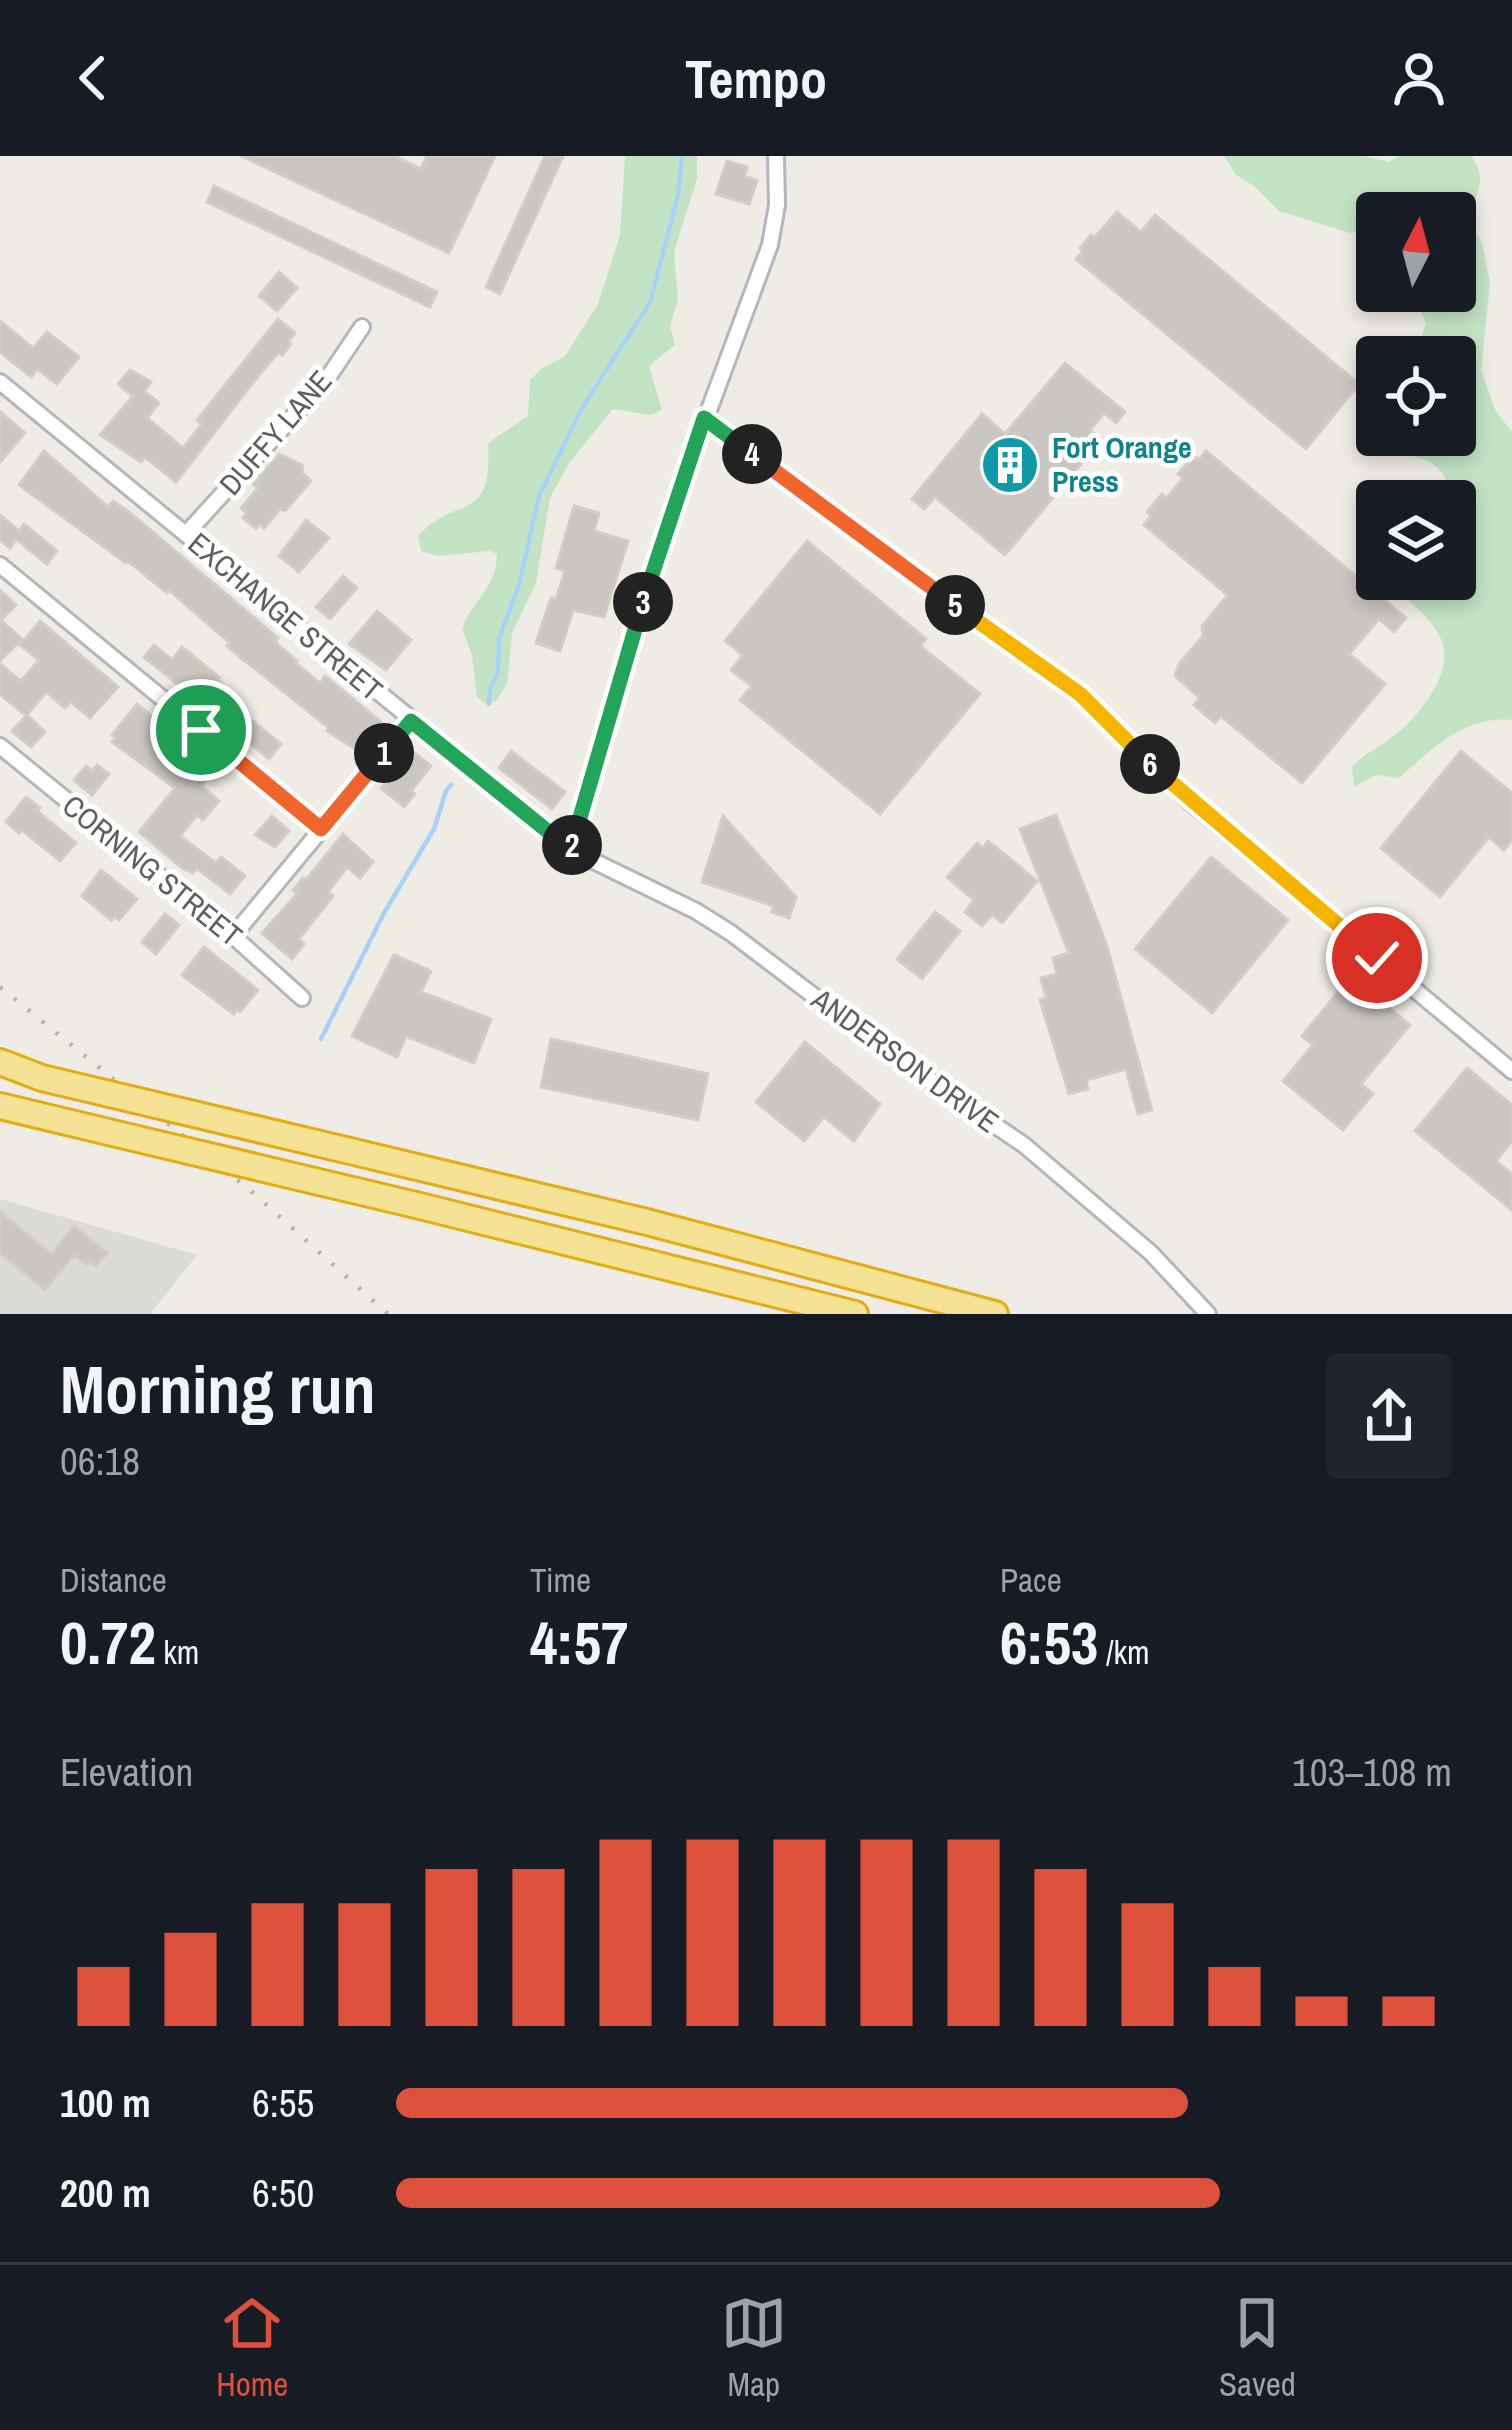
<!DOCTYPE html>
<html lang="en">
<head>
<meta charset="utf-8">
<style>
	body { margin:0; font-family:"Archivo Narrow",sans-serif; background:#20242c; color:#f1f3f6; height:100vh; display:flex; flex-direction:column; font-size:45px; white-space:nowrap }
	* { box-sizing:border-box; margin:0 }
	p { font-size:39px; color:#9ea1a6 }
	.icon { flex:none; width:66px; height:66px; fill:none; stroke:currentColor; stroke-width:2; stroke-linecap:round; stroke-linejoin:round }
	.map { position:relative; height:1158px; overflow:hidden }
	.panel { display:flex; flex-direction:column; background:#171b24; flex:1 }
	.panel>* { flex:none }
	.needle { width:78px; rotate:6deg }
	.fabs { position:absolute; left:1356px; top:36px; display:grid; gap:24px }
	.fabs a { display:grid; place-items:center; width:120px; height:120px; border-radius:12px; background:#171b24; box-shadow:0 6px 18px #0003; font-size:60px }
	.pin { position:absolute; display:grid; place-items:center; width:102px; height:102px; color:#fff; margin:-51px; border:6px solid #fff; border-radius:50%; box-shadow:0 3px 12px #0007 }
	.km { position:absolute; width:60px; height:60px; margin:-30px; border-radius:50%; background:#222; color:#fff; font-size:33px; line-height:60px; text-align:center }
	.round { display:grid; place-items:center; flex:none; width:126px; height:126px; border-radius:12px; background:#20242c }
	.overview { display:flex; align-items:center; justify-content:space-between; height:204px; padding:0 60px }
	h1 { font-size:66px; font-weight:700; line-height:90px }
	.figures { display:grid; grid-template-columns:repeat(3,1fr); gap:18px; height:204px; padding:12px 60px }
	.figures div { display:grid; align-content:center }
	.figures b { font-size:60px; font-weight:700 }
	.figures small { font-size:33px; font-weight:400 }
	.figures p { font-size:33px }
	.chart { height:336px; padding:24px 60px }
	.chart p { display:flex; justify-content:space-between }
	.chart svg { width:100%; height:216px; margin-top:12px; stroke:#dd503b; stroke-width:6 }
	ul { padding:0 60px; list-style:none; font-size:39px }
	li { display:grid; grid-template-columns:192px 144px 1fr; align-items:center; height:90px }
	li i { height:30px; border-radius:15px; background:#dd503b }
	header { display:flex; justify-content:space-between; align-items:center; height:156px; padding:0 60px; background:#171b24; font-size:54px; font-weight:700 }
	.tabs { display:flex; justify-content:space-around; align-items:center; height:168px; border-top:3px solid #363941; background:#171b24; font-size:33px; color:#9ea1a6 }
	.tabs a { display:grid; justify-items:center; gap:6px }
	.tabs .active { color:#dd503b }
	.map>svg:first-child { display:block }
	.industrial { fill:#dddbd7 }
	.green { fill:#c3e4c4 }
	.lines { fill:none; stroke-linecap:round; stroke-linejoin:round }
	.stream { stroke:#a9d2f9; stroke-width:4.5 }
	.building { fill:#cac6c2; stroke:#d2cec3; stroke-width:3 }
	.minor-casing { stroke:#b5b6bb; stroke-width:20 }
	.motorway-casing { stroke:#e3ac10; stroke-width:30 }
	.minor { stroke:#fff; stroke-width:14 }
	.motorway { stroke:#f6e294; stroke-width:24 }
	.rail { stroke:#b3b3b4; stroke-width:4.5; stroke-dasharray:3 15; stroke-linecap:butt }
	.motorway-bridge-casing { stroke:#e3ac10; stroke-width:30; stroke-linecap:butt }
	.motorway-bridge { stroke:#f6e294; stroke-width:24 }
	.split-1-casing { stroke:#fff; stroke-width:24 }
	.split-2-casing { stroke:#fff; stroke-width:24 }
	.split-3-casing { stroke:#fff; stroke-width:24 }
	.split-4-casing { stroke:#fff; stroke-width:24 }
	.split-5-casing { stroke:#fff; stroke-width:24 }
	.split-6-casing { stroke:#fff; stroke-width:24 }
	.split-7-casing { stroke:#fff; stroke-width:24 }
	.split-1 { stroke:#f0652b; stroke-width:15 }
	.split-2 { stroke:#22a559; stroke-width:15 }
	.split-3 { stroke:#22a559; stroke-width:15 }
	.split-4 { stroke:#22a559; stroke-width:15 }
	.split-5 { stroke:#f0652b; stroke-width:15 }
	.split-6 { stroke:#f5b400; stroke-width:15 }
	.split-7 { stroke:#f5b400; stroke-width:15 }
	.labels { text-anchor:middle; stroke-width:10; stroke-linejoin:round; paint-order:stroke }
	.street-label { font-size:30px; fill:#5c5f64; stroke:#fff }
	.culture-label { font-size:30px; font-weight:bold; fill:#0d838f; stroke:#fff; text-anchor:start }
</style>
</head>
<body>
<header><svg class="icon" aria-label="back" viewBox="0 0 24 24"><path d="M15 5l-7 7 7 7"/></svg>Tempo<svg class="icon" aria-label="person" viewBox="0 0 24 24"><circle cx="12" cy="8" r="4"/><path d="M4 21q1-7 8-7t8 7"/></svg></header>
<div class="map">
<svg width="1512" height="1158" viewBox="0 0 1512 1158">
	<rect width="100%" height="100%" fill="#eeece5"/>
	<!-- industrial -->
	<path class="industrial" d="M0 1043 197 1099 150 1158H0Z"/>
	<!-- green -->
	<g class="green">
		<path d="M625 0H697V23L674 96 678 144 670 170 675 189 649 210 662 254 650 259 613 253 569 307 550 342 536 427 512 477 507 528 496 545 486 548 477 541 472 499 462 473C472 445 497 431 497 398L490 395 437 400 421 395 418 380C458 337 493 369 488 287L528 260 530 224 541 213 565 200 598 148 620 79Z"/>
		<path d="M1224 0H1364L1389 6 1398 0H1471C1490 25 1474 39 1470 65L1482 87 1490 127 1481 214 1495 254 1512 276V564C1465 559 1432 593 1399 622L1376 619 1354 631 1352 611C1362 599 1377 593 1390 583 1417 563 1459 514 1439 479 1427 456 1403 443 1388 423H1455V345H1450C1451 295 1400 298 1364 295L1359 287 1361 277 1377 259V279H1455V201H1415L1426 167 1420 153 1402 135H1455V57H1377V73L1350 77 1279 55 1254 30 1236 19Z"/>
	</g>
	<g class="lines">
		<!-- stream -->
		<g class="stream">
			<path d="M489 548 490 534 498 516 499 483 519 429 539 340 583 250 650 147 678 39 682 0"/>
			<path d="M321 883 384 757 434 673 446 635 451 629"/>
		</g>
	</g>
	<!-- building -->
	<g class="building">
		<path d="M241 0H394L421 13 427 0H495L449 97Z"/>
		<path d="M545 0H563L500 138 486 131Z"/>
		<path d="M727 5 747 11 744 20 757 25 749 48 716 38Z"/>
		<path d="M214 30 437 136 430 151 207 46Z"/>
		<path d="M1117 56 1141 76 1155 59 1359 228 1306 293 1076 103 1083 95 1080 92 1091 79 1094 82Z"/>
		<path d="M279 116 297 132 277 155 259 140Z"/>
		<path d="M278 163 295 177 288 185 291 188 282 199 279 196 259 219 176 326 145 301 141 306 100 279 133 240 118 228 130 214 151 226 144 235 159 247 147 262 183 292 202 268 197 264Z"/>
		<path d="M0 165 33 192 47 176 79 201 57 228 37 213 31 221 0 196Z"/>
		<path d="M1065 207 1125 256 1116 267 1104 257 1090 274 1101 284 1005 399 935 341 924 353 912 343 982 258 1005 278Z"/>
		<path d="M0 256 25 277 0 306Z"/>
		<path d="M44 295 108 351 113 345 129 356 226 438 278 482 275 486 297 505 295 507 320 527 325 520 381 566 357 594 327 575 329 572 240 501 227 490 230 487 169 434 167 437 128 405 126 407 19 329Z"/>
		<path d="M1206 295 1406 462 1394 476 1379 463 1349 498 1385 528 1302 627 1221 560 1215 567 1194 549 1200 542 1175 520 1179 508 1203 480 1202 470 1228 439 1144 369 1151 360 1147 356 1162 338 1167 342 1183 322 1178 318 1194 300 1199 304Z"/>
		<path d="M279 298 302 309 303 318 311 325 285 355 281 352 264 372 260 368 256 372 243 362 247 357 241 352 258 332 253 328Z"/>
		<path d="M574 350 599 357 594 375 628 385 604 461 573 454 560 495 536 487 551 442 556 443 565 415 556 412Z"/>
		<path d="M0 359 19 375 24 368 57 395 47 408 16 383 10 392 0 384Z"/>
		<path d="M306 364 329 382 299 416 279 400Z"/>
		<path d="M807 385 926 483 920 490 980 538 880 658 740 544 752 530 731 514 743 499 725 485Z"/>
		<path d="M343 420 357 432 330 463 316 451Z"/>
		<path d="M0 434 16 449 1 464 22 483 0 505Z"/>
		<path d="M377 455 411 484 386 514 349 488Z"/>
		<path d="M40 465 118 531 90 562 71 546 65 552 46 536 27 559 45 576 31 591 12 575 26 560 0 538V508L21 525 39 504 20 489Z"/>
		<path d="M154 489 172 504 182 491 219 521 217 523 226 531 223 535 235 545 221 563 144 501Z"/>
		<path d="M137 548 216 612 201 630 219 645 203 664 197 659 180 680 216 707 221 701 245 720 230 738 197 712 193 717 182 712 139 676 175 632 112 586 116 582 112 579Z"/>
		<path d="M253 565 281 588 269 603 241 580Z"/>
		<path d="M412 595 431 610 411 635 415 638 404 651 381 632Z"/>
		<path d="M511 595 565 636 552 653 499 612Z"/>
		<path d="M1461 595 1512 637V684L1504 694 1489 681 1440 741 1381 692Z"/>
		<path d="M97 609 109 618 92 639 74 624 86 610 92 615Z"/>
		<path d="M26 641 40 652 37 655 76 687 60 705 22 674 19 677 6 666Z"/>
		<path d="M1056 659 1106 787 1152 954 1138 958 1126 913 1086 924 1088 933 1069 938 1040 844 1046 842 1041 822 1057 818 1053 802 1069 797 1020 673Z"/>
		<path d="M272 660 289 675 275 691 255 679Z"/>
		<path d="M723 660 796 741 789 762 772 756 774 750 702 726Z"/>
		<path d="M343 678 373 706 360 722 347 711 328 736 333 740 299 783 304 788 292 803 262 777 297 738 293 734 303 722 306 724Z"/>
		<path d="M988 685 1037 725 1002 767 992 759 982 770 965 756 974 744 947 721 977 687 983 692Z"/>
		<path d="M1211 701 1288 764 1212 857 1135 793Z"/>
		<path d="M101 714 137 743 119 764 114 760 111 764 82 740Z"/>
		<path d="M935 756 960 775 922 823 897 803Z"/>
		<path d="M165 758 179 769 156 798 142 786Z"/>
		<path d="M204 791 258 834 240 856 237 853 234 858 182 819Z"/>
		<path d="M394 799 431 815 421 836 491 863 474 907 406 880 397 901 352 880Z"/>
		<path d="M1351 820 1410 869 1361 928 1373 938 1343 974 1283 925 1313 889 1302 880Z"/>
		<path d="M551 883 708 918 698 964 541 931Z"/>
		<path d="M805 886 880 948 854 985 824 961 804 985 756 946Z"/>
		<path d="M1467 912 1512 949V985L1496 1005 1512 1018V1054L1415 975Z"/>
		<path d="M0 1056 51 1098 74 1070 107 1097 96 1110 90 1105 87 1109 74 1099 45 1134 0 1097Z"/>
	</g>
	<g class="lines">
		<defs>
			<g id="minor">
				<path d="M0 226 571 694 696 755 731 777 885 894 1024 989 1151 1097 1208 1158"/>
				<path d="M704 262 925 427 1080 537 1187 643 1512 915"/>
				<path d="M186 378 327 223 362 171"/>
				<path d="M0 409 321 673"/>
				<path d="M0 590 233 780 302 842"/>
				<path d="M571 694 668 365 770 89 777 49 776 0"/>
				<path d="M233 780 411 565"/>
			</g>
			<g id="motorway">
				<path d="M0 906 42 922"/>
				<path d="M0 950 121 979"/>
				<path d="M350 995 647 1066 995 1158"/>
				<path d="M416 1049 855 1158"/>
			</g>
		</defs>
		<!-- minor casing -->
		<use href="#minor" class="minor-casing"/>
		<!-- motorway casing -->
		<use href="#motorway" class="motorway-casing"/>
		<!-- minor -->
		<use href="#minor" class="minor"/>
		<!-- motorway -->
		<use href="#motorway" class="motorway"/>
		<!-- rail -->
		<path class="rail" d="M0 831 251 1035 388 1158"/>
		<defs>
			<g id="motorway-bridge">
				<path d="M42 922 350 995"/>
				<path d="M121 979 416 1049"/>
			</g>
		</defs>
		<!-- motorway-bridge casing -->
		<use href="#motorway-bridge" class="motorway-bridge-casing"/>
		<!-- motorway-bridge -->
		<use href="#motorway-bridge" class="motorway-bridge"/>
	</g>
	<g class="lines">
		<defs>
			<path id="split-1" d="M201 574 321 673 384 597"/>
			<path id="split-2" d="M384 597 411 565 571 694 572 689"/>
			<path id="split-3" d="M572 689 643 446"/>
			<path id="split-4" d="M643 446 704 262 752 298"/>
			<path id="split-5" d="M752 298 955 449"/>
			<path id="split-6" d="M955 449 1080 538 1150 608"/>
			<path id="split-7" d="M1150 608 1377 802"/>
		</defs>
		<!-- split-1 casing -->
		<use href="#split-1" class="split-1-casing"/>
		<!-- split-2 casing -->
		<use href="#split-2" class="split-2-casing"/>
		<!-- split-3 casing -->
		<use href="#split-3" class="split-3-casing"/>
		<!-- split-4 casing -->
		<use href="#split-4" class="split-4-casing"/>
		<!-- split-5 casing -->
		<use href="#split-5" class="split-5-casing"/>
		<!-- split-6 casing -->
		<use href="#split-6" class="split-6-casing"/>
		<!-- split-7 casing -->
		<use href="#split-7" class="split-7-casing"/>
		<!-- split-1 -->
		<use href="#split-1" class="split-1"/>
		<!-- split-2 -->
		<use href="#split-2" class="split-2"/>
		<!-- split-3 -->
		<use href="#split-3" class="split-3"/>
		<!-- split-4 -->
		<use href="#split-4" class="split-4"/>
		<!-- split-5 -->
		<use href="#split-5" class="split-5"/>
		<!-- split-6 -->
		<use href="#split-6" class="split-6"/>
		<!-- split-7 -->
		<use href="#split-7" class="split-7"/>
	</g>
	<!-- icons -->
	<defs>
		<symbol id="building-disc" viewBox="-11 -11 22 22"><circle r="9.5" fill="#0f9aa8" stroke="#fff"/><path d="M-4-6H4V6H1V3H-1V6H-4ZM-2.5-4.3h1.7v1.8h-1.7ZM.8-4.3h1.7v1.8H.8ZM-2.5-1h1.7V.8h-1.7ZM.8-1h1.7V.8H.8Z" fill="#fff"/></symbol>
	</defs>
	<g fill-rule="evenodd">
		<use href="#building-disc" x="977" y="276" width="66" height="66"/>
	</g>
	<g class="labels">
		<!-- street labels -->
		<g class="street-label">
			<text transform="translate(276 277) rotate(-49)" y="10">DUFFY LANE</text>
			<text transform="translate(285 461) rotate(40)" y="10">EXCHANGE STREET</text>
			<text transform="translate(152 715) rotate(39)" y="10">CORNING STREET</text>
			<text transform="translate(905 905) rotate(36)" y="10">ANDERSON DRIVE</text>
		</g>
		<!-- culture labels -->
		<g class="culture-label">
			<text x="1052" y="302">Fort Orange<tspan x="1052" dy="34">Press</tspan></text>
		</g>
	</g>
</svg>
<div class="fabs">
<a><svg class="needle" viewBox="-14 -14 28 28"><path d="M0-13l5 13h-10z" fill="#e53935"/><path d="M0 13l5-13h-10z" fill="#9ea1a6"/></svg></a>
<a><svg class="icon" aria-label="locate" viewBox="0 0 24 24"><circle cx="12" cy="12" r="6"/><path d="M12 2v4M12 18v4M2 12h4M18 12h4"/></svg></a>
<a><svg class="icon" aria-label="layers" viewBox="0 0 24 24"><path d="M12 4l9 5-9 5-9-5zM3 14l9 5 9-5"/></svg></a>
</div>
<div class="pin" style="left:201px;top:574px;background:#1e9e55"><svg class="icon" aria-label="arrive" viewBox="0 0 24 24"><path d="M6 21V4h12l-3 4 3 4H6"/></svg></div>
<div class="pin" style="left:1377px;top:802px;background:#d93025"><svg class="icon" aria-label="check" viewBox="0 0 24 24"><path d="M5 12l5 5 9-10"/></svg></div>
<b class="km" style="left:384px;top:597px">1</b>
<b class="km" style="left:572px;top:689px">2</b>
<b class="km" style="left:643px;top:446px">3</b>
<b class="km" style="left:752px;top:298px">4</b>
<b class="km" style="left:955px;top:449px">5</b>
<b class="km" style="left:1150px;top:608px">6</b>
</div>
<section class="panel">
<div class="overview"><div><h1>Morning run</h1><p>06:18</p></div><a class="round"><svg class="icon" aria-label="share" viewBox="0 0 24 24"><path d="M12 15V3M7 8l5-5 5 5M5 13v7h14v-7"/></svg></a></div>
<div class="figures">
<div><p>Distance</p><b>0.72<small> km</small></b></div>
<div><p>Time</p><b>4:57</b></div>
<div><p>Pace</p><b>6:53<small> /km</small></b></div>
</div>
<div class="chart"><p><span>Elevation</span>103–108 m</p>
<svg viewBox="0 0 160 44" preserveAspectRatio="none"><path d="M5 44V32M15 44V25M25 44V19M35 44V19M45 44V12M55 44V12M65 44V6M75 44V6M85 44V6M95 44V6M105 44V6M115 44V12M125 44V19M135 44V32M145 44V38M155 44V38"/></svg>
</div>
<ul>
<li><b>100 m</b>6:55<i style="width:75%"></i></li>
<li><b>200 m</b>6:50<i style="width:78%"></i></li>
</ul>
</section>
<nav class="tabs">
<a class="active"><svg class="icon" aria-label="home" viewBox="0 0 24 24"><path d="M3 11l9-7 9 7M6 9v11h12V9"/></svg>Home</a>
<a><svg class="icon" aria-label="map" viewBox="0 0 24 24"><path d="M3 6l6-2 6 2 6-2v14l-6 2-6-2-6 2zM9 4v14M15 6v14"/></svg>Map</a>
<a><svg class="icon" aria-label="saved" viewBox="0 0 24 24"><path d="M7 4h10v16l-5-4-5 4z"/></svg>Saved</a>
</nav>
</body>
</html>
